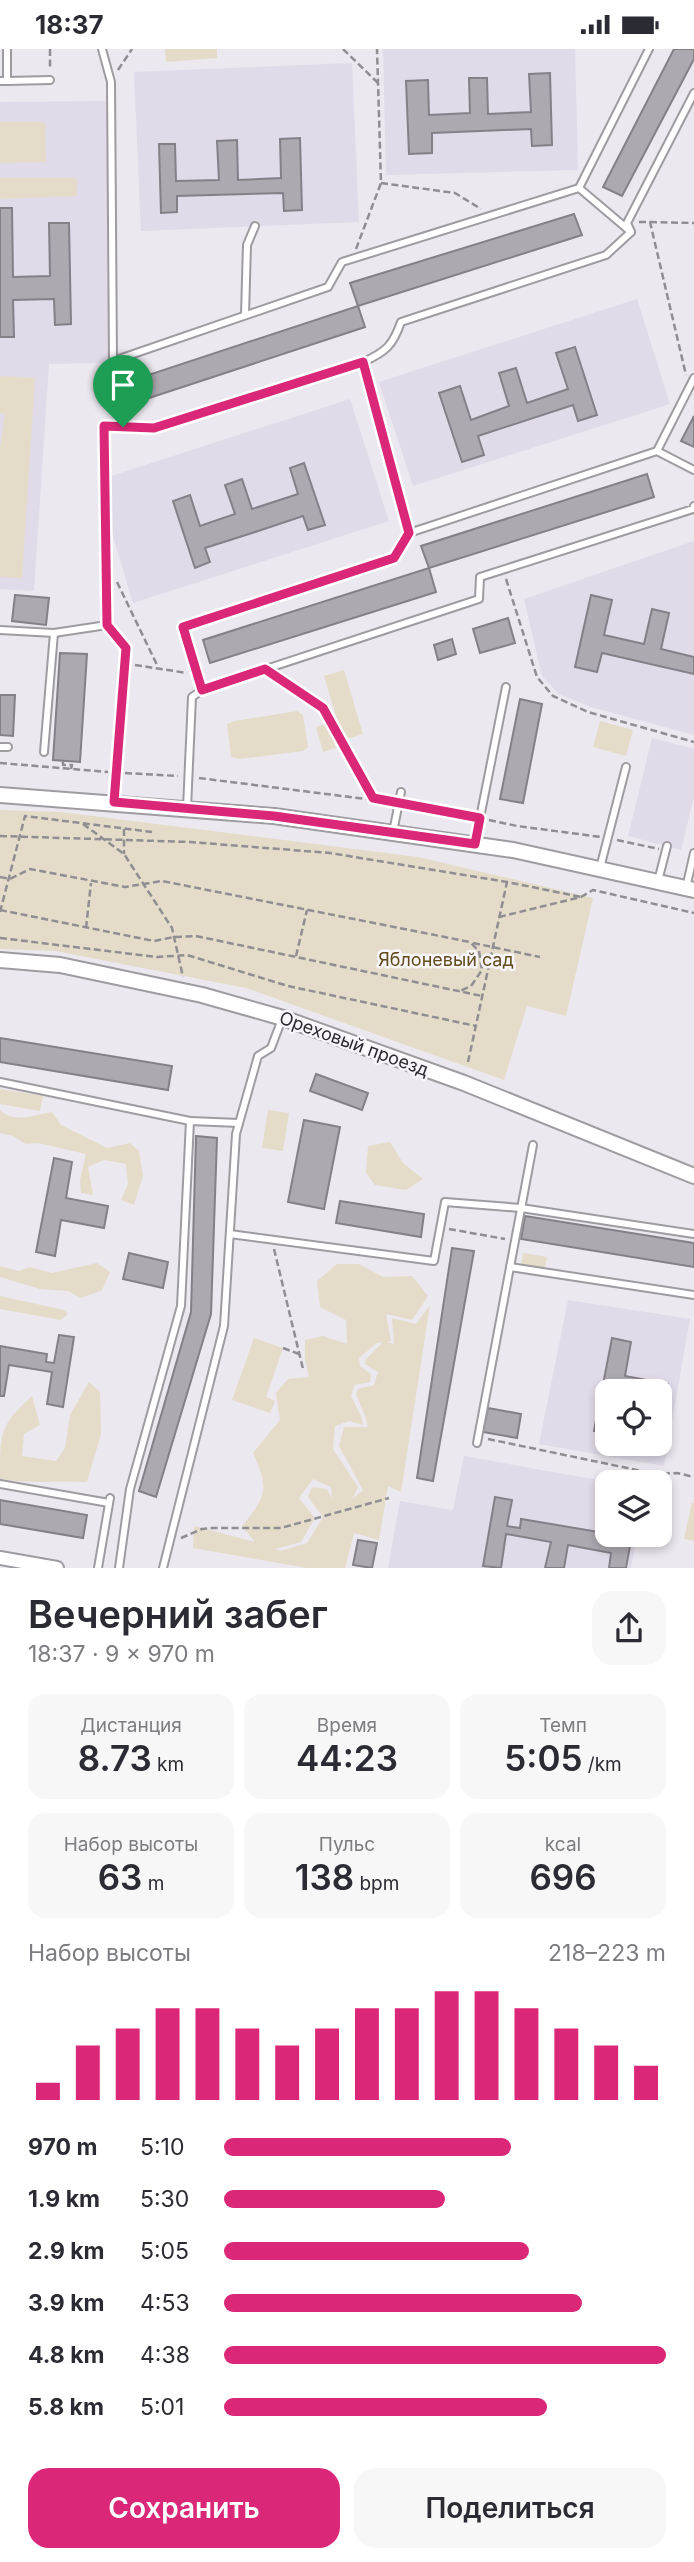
<!DOCTYPE html>
<html lang="ru">
<head>
<meta charset="utf-8">
<style>
	body { margin:0; font-family:Inter,sans-serif; background:#f7f7f7; color:#2b2b33; height:100vh; display:flex; flex-direction:column; font-size:26px; white-space:nowrap }
	* { box-sizing:border-box; margin:0 }
	p { font-size:23px; color:#7c7c81 }
	.icon { flex:none; width:38px; height:38px; fill:none; stroke:currentColor; stroke-width:2; stroke-linecap:round; stroke-linejoin:round }
	.map { position:relative; height:1519px; overflow:hidden }
	.side { display:flex; flex-direction:column; background:#fff; flex:1 }
	.side>* { flex:none }
	.tools { position:absolute; left:595px; top:1330px; display:grid; gap:14px }
	.tools a { display:grid; place-items:center; width:77px; height:77px; border-radius:14px; background:#fff; box-shadow:0 4px 10px #0003; font-size:35px }
	.pin { position:absolute; display:grid; place-items:center; width:60px; height:60px; color:#fff; margin:-72px -30px; border-radius:50% 50% 50% 0; rotate:-45deg; box-shadow:0 0 7px #0007 }
	.pin .icon { rotate:45deg }
	.round { display:grid; place-items:center; flex:none; width:74px; height:74px; border-radius:21px; background:#f7f7f7 }
	.summary { display:flex; align-items:center; justify-content:space-between; height:119px; padding:0 28px }
	h1 { font-size:38px; font-weight:600; line-height:52px }
	.metrics { display:grid; grid-template-columns:repeat(3,1fr); gap:10px; height:119px; padding:7px 28px }
	.metrics div { display:grid; align-content:center; border-radius:18px; background:#f7f7f7; text-align:center }
	.metrics b { font-size:35px; font-weight:600 }
	.metrics small { font-size:19px; font-weight:400 }
	.metrics p { font-size:19px }
	.chart { height:196px; padding:14px 28px }
	.chart p { display:flex; justify-content:space-between }
	.chart svg { width:100%; height:126px; margin-top:7px; stroke:#db2777; stroke-width:6 }
	.cta { display:flex; gap:14px; margin-top:auto; padding:14px 28px }
	.cta a { flex:1; height:80px; border-radius:21px; background:#db2777; color:#fff; font-size:28px; font-weight:600; line-height:80px; text-align:center }
	.cta a+a { background:#f7f7f7; color:#2b2b33 }
	ul { padding:0 28px; list-style:none; font-size:23px }
	li { display:grid; grid-template-columns:112px 84px 1fr; align-items:center; height:52px }
	li i { height:18px; border-radius:9px; background:#db2777 }
	.status { display:flex; justify-content:space-between; align-items:center; height:49px; padding:0 35px; background:#fff; direction:ltr }
	.status svg { height:19px; fill:currentColor }
	.map>svg:first-child { display:block }
	.built { fill:#e1dae8; fill-rule:evenodd }
	.green { fill:#e4dcc9; fill-rule:evenodd }
	.building { fill:#aca9b0; stroke:#838187; stroke-width:2 }
	.lines { fill:none; stroke-linecap:round; stroke-linejoin:round }
	.service-casing { stroke:#9e9ba1; stroke-width:10 }
	.minor-casing { stroke:#9e9ba1; stroke-width:16 }
	.tertiary-casing { stroke:#9e9ba1; stroke-width:18 }
	.path { stroke:#908e93; stroke-width:2.5; stroke-dasharray:7 3.5; stroke-linecap:butt }
	.service { stroke:#fff; stroke-width:6 }
	.minor { stroke:#fff; stroke-width:12 }
	.tertiary { stroke:#fff; stroke-width:14 }
	.route-casing { stroke:#fff; stroke-width:14 }
	.route { stroke:#db2777; stroke-width:9 }
	.labels { text-anchor:middle; stroke-width:5; stroke-linejoin:round; paint-order:stroke }
	.park-label { font-size:18px; fill:#604b19; stroke:#f8f5fc }
	.street-label { font-size:18px; fill:#2b2a2d; stroke:#f8f5fc }
</style>
</head>
<body>
<div class="status"><b>18:37</b><svg viewBox="0 0 49 12"><path d="M0 12V9h3v3zM5 12V6h3v6zM10 12V3h3v9zM15 12V0h3v12zM26 1h20v11H26zM47 4h2v5h-2z"/></svg></div>
<div class="map">
<svg width="694" height="1519" viewBox="0 0 694 1519">
	<rect width="100%" height="100%" fill="#ebe8ef"/>
	<!-- built -->
	<g class="built">
		<path d="M383 0H575L578 121 386 126Z"/>
		<path d="M352 14 359 173 141 182 134 23Z"/>
		<path d="M107 52 109 314 49 315 34 542 0 540V53Z"/>
		<path d="M637 250 670 355 413 437 379 333Z"/>
		<path d="M350 350 389 472 133 554 100 444 105 429Z"/>
		<path d="M694 492V686L591 658 559 645 542 627 524 550Z"/>
		<path d="M652 689 694 700V748L681 801 628 787Z"/>
		<path d="M568 1251 690 1270 664 1417 539 1395ZM607 1342H660V1395H607Z"/>
		<path d="M464 1407 609 1433H607V1486H637L631 1519H388L400 1452 453 1461Z"/>
	</g>
	<!-- green -->
	<g class="green">
		<path d="M165 0H217V9L166 13Z"/>
		<path d="M0 73H45L46 113 0 114Z"/>
		<path d="M0 129H77V147L0 150Z"/>
		<path d="M0 327 35 329 22 529 0 528V400L5 365 0 364Z"/>
		<path d="M344 621 363 685 343 691 324 627Z"/>
		<path d="M297 662 303 666 308 698 303 702 239 710 231 708 227 675 235 672Z"/>
		<path d="M600 672 633 681 626 707 593 698Z"/>
		<path d="M329 674 336 699 323 703 316 678Z"/>
		<path d="M0 761 61 763 418 808 593 849 566 967 527 957 504 1031 246 939 55 902 0 900Z"/>
		<path d="M0 1040 43 1047 40 1062 0 1055Z"/>
		<path d="M0 1061C15 1075 34 1066 52 1063L61 1076 107 1099 130 1094 139 1102 143 1127 134 1156 121 1151 128 1135 126 1115 104 1111 88 1118 93 1146 81 1144 80 1131 86 1105 38 1094 26 1095 13 1087 0 1084Z"/>
		<path d="M268 1061 289 1064 283 1102 262 1099Z"/>
		<path d="M390 1093 403 1114 423 1130 406 1141 375 1136 366 1124 368 1097Z"/>
		<path d="M523 1204 547 1208 544 1221 521 1217Z"/>
		<path d="M97 1214 110 1223 102 1241 81 1249 68 1242 40 1240 0 1228V1217L19 1222 30 1218 52 1224Z"/>
		<path d="M337 1215H359L383 1228 412 1227 428 1247 412 1271 386 1265 391 1292 387 1293 394 1295 392 1269 416 1275 430 1256 401 1443 388 1437 379 1491 354 1484 345 1519H307L193 1499 194 1477 255 1493 242 1477C266 1448 270 1440 253 1404L280 1371 276 1344 288 1330 309 1328 305 1310V1291L323 1287 347 1295 346 1271 320 1258 317 1232ZM383 1293 366 1310 365 1315 378 1323 374 1336 358 1340 356 1346 365 1366 368 1378H344L339 1397 363 1441 352 1450 358 1438 333 1400 335 1377 349 1372 363 1376 361 1367 351 1347 354 1336 370 1333 371 1325 360 1317 359 1309 377 1294ZM313 1430 331 1438 332 1450 327 1440 312 1438 308 1448 323 1468 307 1494 281 1502 275 1500 301 1493 315 1469 299 1449Z"/>
		<path d="M0 1247 64 1261 68 1265 61 1271 0 1260Z"/>
		<path d="M254 1289 283 1299 266 1348 275 1352 270 1364 232 1351Z"/>
		<path d="M89 1333 100 1343 101 1385 87 1433C58 1431 29 1435 0 1430 0 1383 0 1376 32 1347L40 1376 24 1385 22 1407 56 1412 65 1399 70 1366Z"/>
		<path d="M692 1453 694 1454V1492L684 1490Z"/>
	</g>
	<!-- building -->
	<g class="building">
		<path d="M674 0H694V10L622 147 603 138Z"/>
		<path d="M550 24 552 96 532 97 531 80 432 84V104L409 105 406 32 428 31 429 66 470 64 469 29H487L488 65 531 63 529 25Z"/>
		<path d="M300 89 302 161 284 162 283 144 177 147V163L161 164 159 95H175L176 132 219 131 217 92 237 91 238 131 281 129 280 90Z"/>
		<path d="M0 159H12L13 228 50 227 49 174H69L71 275 55 276 54 250 13 251 14 288H0Z"/>
		<path d="M574 165 582 186 358 257 350 234Z"/>
		<path d="M358 257 365 278 140 352 130 332Z"/>
		<path d="M575 298 597 366 578 372 573 356 478 387 484 406 462 413 439 344 460 337 471 371 509 357 499 324 516 319 527 354 568 340 556 304Z"/>
		<path d="M694 367V398L681 392Z"/>
		<path d="M304 414 325 476 308 481 303 467 252 484 205 499 210 513 195 519 173 452 190 446 200 477 235 465 225 436 242 430 252 460 298 445 290 419Z"/>
		<path d="M647 425 654 448 429 519 421 497Z"/>
		<path d="M429 519 436 543 210 614 203 591Z"/>
		<path d="M15 546 49 549 46 576 12 572Z"/>
		<path d="M591 546 612 551 604 586 644 595 652 560 669 564 661 600 694 608V625L602 604 597 623 575 618Z"/>
		<path d="M508 569 515 594 480 604 473 580Z"/>
		<path d="M452 590 456 605 438 611 434 596Z"/>
		<path d="M60 604 87 605 80 713 53 711Z"/>
		<path d="M0 646H15L13 687 0 686Z"/>
		<path d="M520 650 542 655 523 754 500 750Z"/>
		<path d="M0 989 172 1017 168 1041 0 1013Z"/>
		<path d="M316 1025 368 1044 362 1061 310 1042Z"/>
		<path d="M304 1071 340 1078 324 1160 288 1153Z"/>
		<path d="M196 1087 217 1089 211 1265 156 1448 139 1442 191 1263Z"/>
		<path d="M54 1109 72 1113 66 1149 108 1157 104 1179 61 1171 55 1207 36 1203Z"/>
		<path d="M340 1152 424 1165 421 1188 336 1174Z"/>
		<path d="M525 1167 694 1194V1218L521 1190Z"/>
		<path d="M452 1199 474 1202 433 1432 417 1429Z"/>
		<path d="M129 1204 168 1213 163 1239 123 1230Z"/>
		<path d="M59 1286 74 1288 63 1358 47 1355 52 1323 9 1316 4 1347H0V1297L47 1305 46 1313 54 1314Z"/>
		<path d="M612 1289 631 1293 625 1327 668 1335 664 1358 660 1357V1342H607V1384L594 1382Z"/>
		<path d="M488 1359 521 1365 517 1389 483 1383Z"/>
		<path d="M495 1448 512 1451 507 1477 520 1479 521 1470 605 1484 604 1494 613 1495 614 1486H632L626 1519H609L611 1504 568 1496 564 1519H545L551 1493 506 1485 501 1519 483 1517Z"/>
		<path d="M0 1451 87 1466 83 1489 0 1475Z"/>
		<path d="M358 1491 377 1494 372 1519 353 1516Z"/>
	</g>
	<g class="lines">
		<defs>
			<g id="service">
				<path d="M102 0 111 33 113 312"/>
				<path d="M649 0 579 139 631 183 627 174 694 44"/>
				<path d="M0 32H7V0"/>
				<path d="M7 32 50 31"/>
				<path d="M245 266 247 196 255 177"/>
				<path d="M123 378 113 312 328 238 342 213 579 139"/>
				<path d="M657 402 694 329"/>
				<path d="M0 581 54 584 107 576"/>
				<path d="M202 641 183 578 394 509 409 484 657 402 694 421"/>
				<path d="M0 698H8"/>
				<path d="M44 703 54 584"/>
				<path d="M114 753 126 599 107 576 104 377 154 379 363 313C386 303 393 296 401 273L606 206 631 183"/>
				<path d="M187 759 192 648 202 641 479 550 480 528 693 460 694 457"/>
				<path d="M393 783 401 743"/>
				<path d="M475 794 506 638"/>
				<path d="M600 819 626 718"/>
				<path d="M658 832 667 797"/>
				<path d="M686 839 694 804"/>
				<path d="M0 1033 190 1072"/>
				<path d="M230 1185 434 1212 445 1153 521 1159 694 1185"/>
				<path d="M510 1218 694 1246"/>
				<path d="M477 1394 533 1096"/>
				<path d="M0 1435 109 1454"/>
				<path d="M98 1519 110 1449"/>
				<path d="M119 1519 130 1440 181 1257 190 1072 239 1074"/>
				<path d="M163 1519 224 1277 236 1085 258 1007 271 999 282 970"/>
			</g>
			<path id="minor" d="M0 1509 57 1519"/>
			<g id="tertiary">
				<path d="M0 746 274 767 513 801 694 841"/>
				<path d="M0 911 60 916 202 946 283 969 464 1034 694 1127"/>
			</g>
		</defs>
		<!-- service casing -->
		<use href="#service" class="service-casing"/>
		<!-- minor casing -->
		<use href="#minor" class="minor-casing"/>
		<!-- tertiary casing -->
		<use href="#tertiary" class="tertiary-casing"/>
		<!-- path -->
		<g class="path">
			<path d="M50 0V21"/>
			<path d="M343 0 378 34"/>
			<path d="M118 21 132 0"/>
			<path d="M381 134 455 144 481 160"/>
			<path d="M639 173H650L686 326"/>
			<path d="M650 173 694 174"/>
			<path d="M356 200 381 134 377 0"/>
			<path d="M366 323 407 475"/>
			<path d="M506 530 537 628 553 647 588 663 694 693"/>
			<path d="M117 533 158 618"/>
			<path d="M135 616 187 624"/>
			<path d="M275 627 323 658 373 749"/>
			<path d="M63 712V716H72L71 720"/>
			<path d="M0 714 108 723"/>
			<path d="M125 724 178 727"/>
			<path d="M199 729 390 753"/>
			<path d="M407 756 473 768"/>
			<path d="M489 771 517 777 601 788"/>
			<path d="M83 775 124 805 172 879 183 928"/>
			<path d="M124 780V805"/>
			<path d="M0 787 190 793 330 804 507 833 581 848"/>
			<path d="M617 791 659 800"/>
			<path d="M0 828 10 830 30 820 125 838 162 832 470 893 479 902 482 921 471 937 460 942"/>
			<path d="M0 861 154 892 174 888 196 887 482 947"/>
			<path d="M0 863 25 767 152 783"/>
			<path d="M499 868 581 848 593 841 694 864"/>
			<path d="M86 879 91 834"/>
			<path d="M0 889 157 908 187 906 288 937 476 977"/>
			<path d="M473 894 540 908"/>
			<path d="M296 907 307 861"/>
			<path d="M468 1013 507 833"/>
			<path d="M449 1180 505 1190"/>
			<path d="M274 1200 303 1320"/>
			<path d="M283 1299 299 1305"/>
			<path d="M488 1390 656 1425 677 1424 694 1428"/>
			<path d="M181 1489 202 1480 212 1479H281L389 1449"/>
		</g>
		<!-- service -->
		<use href="#service" class="service"/>
		<!-- minor -->
		<use href="#minor" class="minor"/>
		<!-- tertiary -->
		<use href="#tertiary" class="tertiary"/>
	</g>
	<g class="lines">
		<defs>
			<path id="route" d="M363 313 409 484 394 509 183 578 202 641 265 620 323 659 373 749 480 769 475 795 274 767 114 753 126 599 107 576 104 377 154 379Z"/>
		</defs>
		<!-- route casing -->
		<use href="#route" class="route-casing"/>
		<!-- route -->
		<use href="#route" class="route"/>
	</g>
	<g class="labels">
		<!-- park labels -->
		<g class="park-label">
			<text x="446" y="917">Яблоневый сад</text>
		</g>
		<!-- street labels -->
		<g class="street-label">
			<text transform="translate(354 995) rotate(20)" y="6">Ореховый проезд</text>
		</g>
	</g>
</svg>
<div class="tools">
<a><svg class="icon" aria-label="locate" viewBox="0 0 24 24"><circle cx="12" cy="12" r="6"/><path d="M12 2v4M12 18v4M2 12h4M18 12h4"/></svg></a>
<a><svg class="icon" aria-label="layers" viewBox="0 0 24 24"><path d="M12 4l9 5-9 5-9-5zM3 14l9 5 9-5"/></svg></a>
</div>
<div class="pin" style="left:123px;top:378px;background:#1e9e55"><svg class="icon" aria-label="arrive" viewBox="0 0 24 24"><path d="M6 21V4h12l-3 4 3 4H6"/></svg></div>
</div>
<section class="side">
<div class="summary"><div><h1>Вечерний забег</h1><p>18:37 · 9 × 970 m</p></div><a class="round"><svg class="icon" aria-label="share" viewBox="0 0 24 24"><path d="M12 15V3M7 8l5-5 5 5M5 13v7h14v-7"/></svg></a></div>
<div class="metrics">
<div><p>Дистанция</p><b>8.73<small> km</small></b></div>
<div><p>Время</p><b>44:23</b></div>
<div><p>Темп</p><b>5:05<small> /km</small></b></div>
</div>
<div class="metrics">
<div><p>Набор высоты</p><b>63<small> m</small></b></div>
<div><p>Пульс</p><b>138<small> bpm</small></b></div>
<div><p>kcal</p><b>696</b></div>
</div>
<div class="chart"><p><span>Набор высоты</span>218–223 m</p>
<svg viewBox="0 0 160 44" preserveAspectRatio="none"><path d="M5 44V38M15 44V25M25 44V19M35 44V12M45 44V12M55 44V19M65 44V25M75 44V19M85 44V12M95 44V12M105 44V6M115 44V6M125 44V12M135 44V19M145 44V25M155 44V32"/></svg>
</div>
<ul>
<li><b>970 m</b>5:10<i style="width:65%"></i></li>
<li><b>1.9 km</b>5:30<i style="width:50%"></i></li>
<li><b>2.9 km</b>5:05<i style="width:69%"></i></li>
<li><b>3.9 km</b>4:53<i style="width:81%"></i></li>
<li><b>4.8 km</b>4:38<i style="width:100%"></i></li>
<li><b>5.8 km</b>5:01<i style="width:73%"></i></li>
</ul>
<div class="cta"><a>Сохранить</a><a>Поделиться</a></div>
</section>
</body>
</html>
